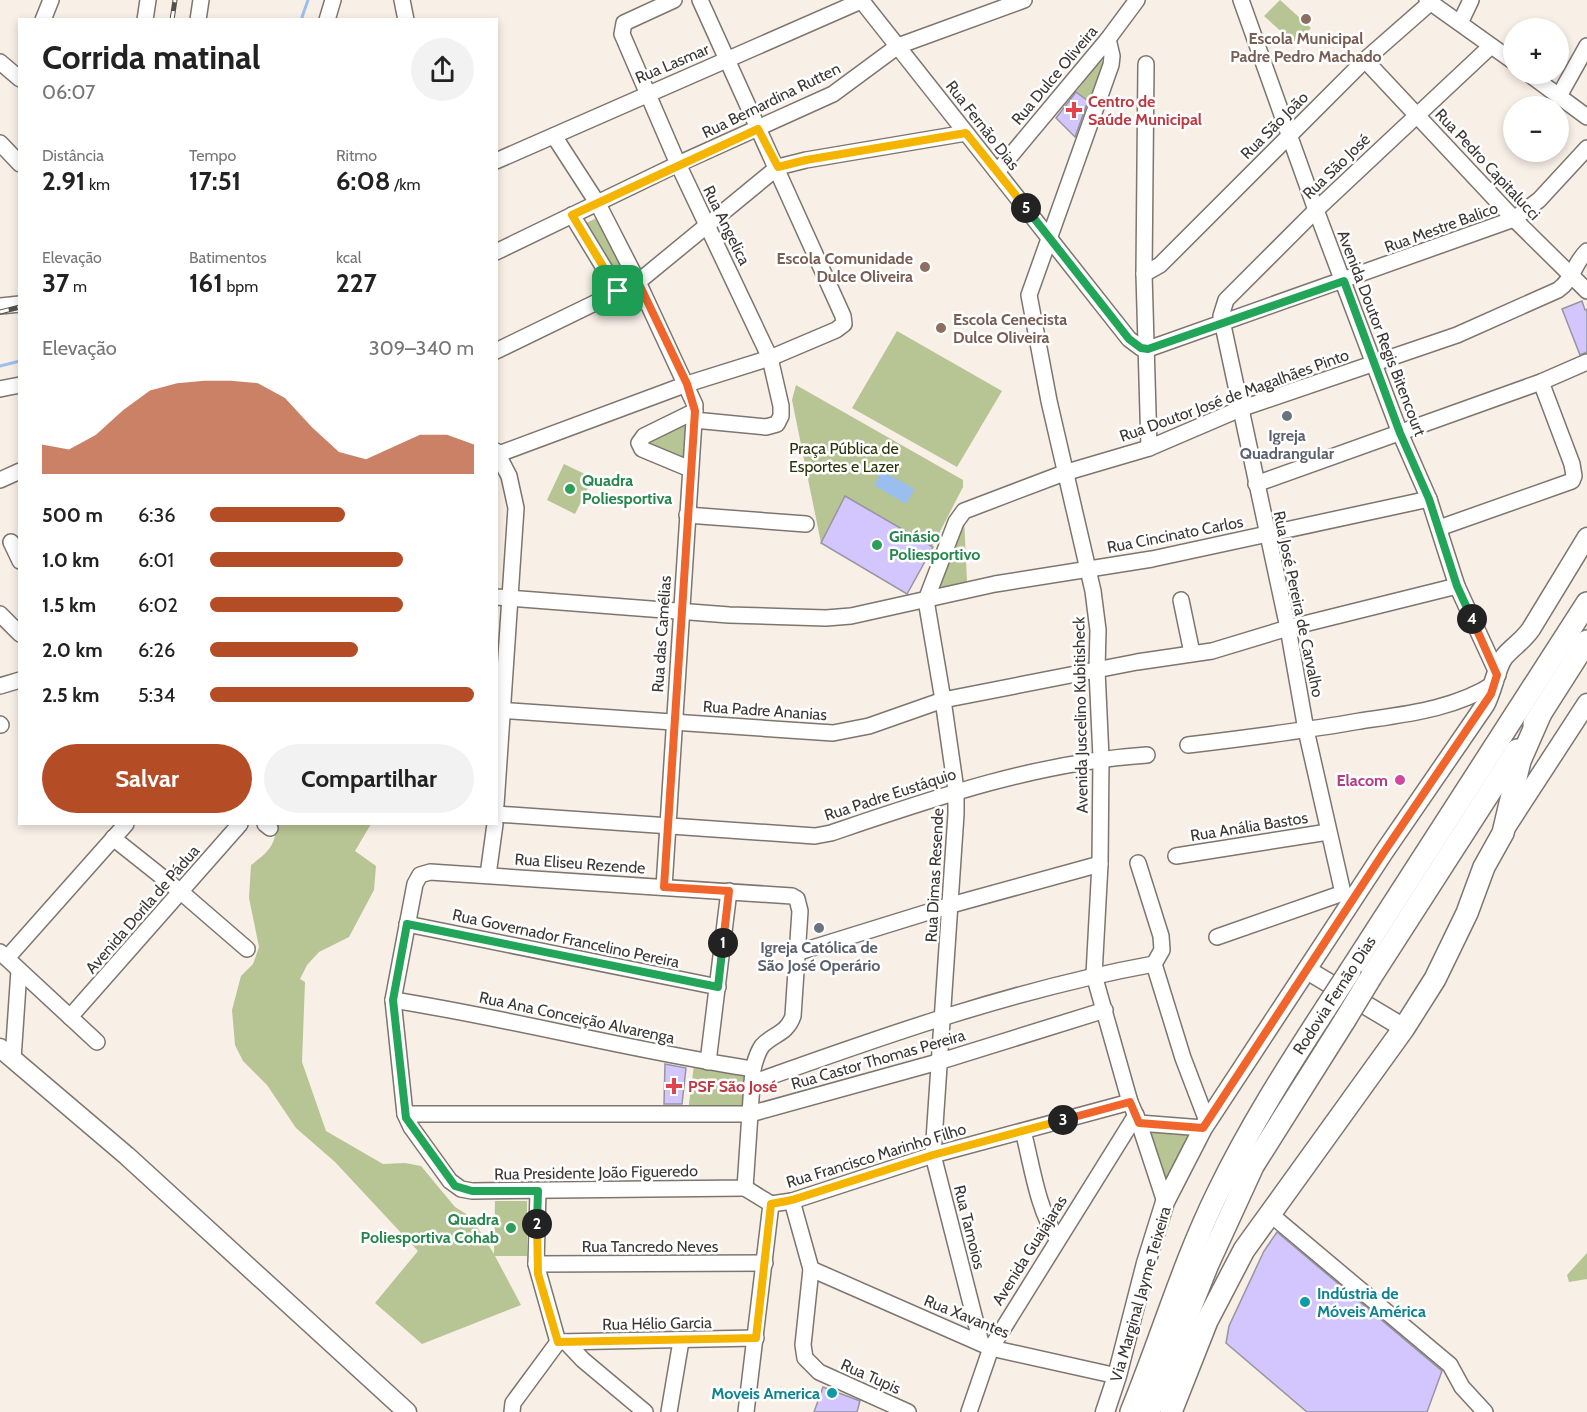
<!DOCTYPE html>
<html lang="pt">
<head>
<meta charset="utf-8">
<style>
	body { margin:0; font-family:Cabin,sans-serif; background:#f2f2f2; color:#222; height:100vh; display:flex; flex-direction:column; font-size:22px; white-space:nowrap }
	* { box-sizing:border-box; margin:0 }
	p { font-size:20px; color:#767676 }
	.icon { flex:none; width:33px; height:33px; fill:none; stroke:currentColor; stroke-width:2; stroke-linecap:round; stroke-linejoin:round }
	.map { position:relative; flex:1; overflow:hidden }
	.side { position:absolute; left:18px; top:18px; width:480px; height:807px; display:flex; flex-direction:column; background:#fff; border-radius:0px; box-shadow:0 3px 9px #0003 }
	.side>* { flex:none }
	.buttons { position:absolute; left:1503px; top:18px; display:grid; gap:12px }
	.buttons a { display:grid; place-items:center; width:66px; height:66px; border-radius:50%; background:#fff; box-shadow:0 3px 9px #0003; font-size:30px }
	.pin { position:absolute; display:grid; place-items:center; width:51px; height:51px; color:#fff; margin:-26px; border-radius:12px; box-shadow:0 3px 9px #0006 }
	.km { position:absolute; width:30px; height:30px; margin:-15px; border-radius:50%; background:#222; color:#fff; font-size:16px; line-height:30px; text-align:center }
	.round { display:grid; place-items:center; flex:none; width:63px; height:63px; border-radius:32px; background:#f2f2f2 }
	.headline { display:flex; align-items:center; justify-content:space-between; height:102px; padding:0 24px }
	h1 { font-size:33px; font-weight:700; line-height:45px }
	.figures { display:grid; grid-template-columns:repeat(3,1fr); gap:9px; height:102px; padding:6px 24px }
	.figures div { display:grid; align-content:center }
	.figures b { font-size:26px; font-weight:700 }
	.figures small { font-size:16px; font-weight:400 }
	.figures p { font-size:16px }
	.chart { height:168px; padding:12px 24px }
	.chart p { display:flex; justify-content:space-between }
	.chart svg { width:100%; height:108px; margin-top:6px; fill:#b44d25; opacity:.7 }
	.button { display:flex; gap:12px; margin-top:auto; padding:12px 24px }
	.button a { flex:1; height:69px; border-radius:36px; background:#b44d25; color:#fff; font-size:24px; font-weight:700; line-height:69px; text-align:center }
	.button a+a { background:#f2f2f2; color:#222 }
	ul { padding:0 24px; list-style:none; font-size:20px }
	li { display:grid; grid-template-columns:96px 72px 1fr; align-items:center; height:45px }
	li i { height:15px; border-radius:8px; background:#b44d25 }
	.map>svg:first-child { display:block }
	.green { fill:#b7c494 }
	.water { fill:#9abfee }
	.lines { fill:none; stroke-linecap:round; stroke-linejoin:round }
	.stream { stroke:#9abfee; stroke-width:3 }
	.building { fill:#d3c5fd; stroke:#97959f; stroke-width:1.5 }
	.minor-casing { stroke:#7d756e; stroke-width:18 }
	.major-casing { stroke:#7d756e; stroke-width:21 }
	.highway-casing { stroke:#7d756e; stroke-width:24 }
	.minor { stroke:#fff; stroke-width:15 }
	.major { stroke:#fff; stroke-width:18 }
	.highway { stroke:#fff; stroke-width:21 }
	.rail-casing { stroke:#55504c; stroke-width:5 }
	.rail { stroke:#fff; stroke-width:3; stroke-dasharray:9; stroke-linecap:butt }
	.highway-bridge-casing { stroke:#7d756e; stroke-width:24; stroke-linecap:butt }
	.highway-bridge { stroke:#fff; stroke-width:21 }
	.split-1-casing { stroke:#fff; stroke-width:12 }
	.split-2-casing { stroke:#fff; stroke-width:12 }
	.split-3-casing { stroke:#fff; stroke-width:12 }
	.split-4-casing { stroke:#fff; stroke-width:12 }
	.split-5-casing { stroke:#fff; stroke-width:12 }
	.split-6-casing { stroke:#fff; stroke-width:12 }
	.split-1 { stroke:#f0652b; stroke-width:8 }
	.split-2 { stroke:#22a559; stroke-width:8 }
	.split-3 { stroke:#f5b400; stroke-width:8 }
	.split-4 { stroke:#f0652b; stroke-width:8 }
	.split-5 { stroke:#22a559; stroke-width:8 }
	.split-6 { stroke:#f5b400; stroke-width:8 }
	.education-dot { fill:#8d6e63; stroke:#fff; stroke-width:2 }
	.health-dot { fill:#e0444e; stroke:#fff; stroke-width:2 }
	.worship-dot { fill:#6b7280; stroke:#fff; stroke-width:2 }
	.leisure-dot { fill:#2e9e5b; stroke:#fff; stroke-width:2 }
	.hotel-dot { fill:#d1479c; stroke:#fff; stroke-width:2 }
	.culture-dot { fill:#0f9aa8; stroke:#fff; stroke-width:2 }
	.labels { text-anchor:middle; stroke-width:5; stroke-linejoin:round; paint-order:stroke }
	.education-label { font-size:16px; font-weight:bold; fill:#785e54; stroke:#fff }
	.street-label { font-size:16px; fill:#3b3734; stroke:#fff }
	.health-label { font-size:16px; font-weight:bold; fill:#be3a42; stroke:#fff; text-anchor:start }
	.worship-label { font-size:16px; font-weight:bold; fill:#5b616d; stroke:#fff }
	.park-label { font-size:16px; fill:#2a3307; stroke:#fff }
	.leisure-label { font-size:16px; font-weight:bold; fill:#27864d; stroke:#fff; text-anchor:start }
	.hotel-label { font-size:16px; font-weight:bold; fill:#b23c85; stroke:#fff; text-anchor:end }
	.culture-label { font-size:16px; font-weight:bold; fill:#0d838f; stroke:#fff; text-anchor:start }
</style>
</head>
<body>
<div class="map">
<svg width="1587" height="1412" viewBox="0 0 1587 1412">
	<rect width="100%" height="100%" fill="#f8efe7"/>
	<!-- green -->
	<g class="green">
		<path d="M1280 0 1311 28 1295 44 1264 16Z"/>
		<path d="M1100 60 1104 63 1090 103 1076 92Z"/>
		<path d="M599 217 632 279 621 284 586 223Z"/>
		<path d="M897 331 1002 391 957 467 852 408Z"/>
		<path d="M796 385 963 480V487L932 547 821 543 792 400Z"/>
		<path d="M684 423 688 424 683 458 679 460 648 444Z"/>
		<path d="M564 464 593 478 575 514 547 500Z"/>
		<path d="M964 517 967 582 933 591Z"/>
		<path d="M276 824H371L355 851 376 866 374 890 349 937 319 952 307 965 300 979 305 982 302 1062 326 1131 383 1164 405 1163 421 1166 455 1207 471 1217 494 1254 495 1201H527V1256H495L521 1305 422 1344 375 1303 418 1251 335 1162 296 1128 267 1085 243 1061 235 1045 232 1010 241 976 253 964 259 947 249 898 251 865C268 852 276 846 276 824Z"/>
		<path d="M694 1065 745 1073 742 1111H688Z"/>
		<path d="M1146 1128 1192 1132 1166 1181Z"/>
		<path d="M1587 1253V1279L1569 1282 1567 1275Z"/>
	</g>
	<!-- water -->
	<path class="water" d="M882 471 915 489 906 504 874 485Z"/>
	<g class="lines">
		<!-- stream -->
		<g class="stream">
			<path d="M301 20 308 0"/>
			<path d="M0 366 20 361"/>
		</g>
	</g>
	<!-- building -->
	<g class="building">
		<path d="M1076 92 1088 101 1075 137 1056 118Z"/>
		<path d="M1582 301 1585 310 1587 309V352L1580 355 1562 309Z"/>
		<path d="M845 496 933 547 907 594 821 543Z"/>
		<path d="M665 1064 686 1068 682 1104H664Z"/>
		<path d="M1277 1232 1442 1371 1427 1412H1307L1226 1343 1229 1326 1264 1251Z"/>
		<path d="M823 1387 860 1401 857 1412H814Z"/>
	</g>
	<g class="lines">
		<defs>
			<g id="minor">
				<path d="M402 0 406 20"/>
				<path d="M674 0 624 23 622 34 678 164 770 358 781 406V416L777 424 766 427 694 420"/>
				<path d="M861 0 1129 339 1141 348 1148 349 1514 219 1539 200 1587 148"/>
				<path d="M1241 0 1316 210 1400 433 1429 499 1457 586 1498 675"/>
				<path d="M1427 0 1514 62"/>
				<path d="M43 20 51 0"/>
				<path d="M145 20 148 0"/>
				<path d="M198 20 201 0"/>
				<path d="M327 20 333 0"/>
				<path d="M1460 23 1471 0"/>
				<path d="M1108 39 1112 56 1111 65 1029 295 1049 401 1093 591 1098 630 1097 670 1101 758 1100 864 1094 975 1130 1102 1139 1123 1165 1202"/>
				<path d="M1365 60 1514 219 1587 291"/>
				<path d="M0 62 20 79"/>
				<path d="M1146 64 1144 274 1149 448"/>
				<path d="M1529 74 1587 117"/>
				<path d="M1559 96 1587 46"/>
				<path d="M554 136 598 204 638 282 695 405 664 887"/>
				<path d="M0 143 20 164"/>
				<path d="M496 161 861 1"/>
				<path d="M997 172 1108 39 1137 0"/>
				<path d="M572 215 618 291"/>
				<path d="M496 252 678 164 833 94 898 46 1024 0"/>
				<path d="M1144 274 1160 265 1365 60 1431 2"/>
				<path d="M0 306 20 304"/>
				<path d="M496 351 638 282 778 167 806 160 966 133"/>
				<path d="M0 389 20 385"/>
				<path d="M496 451 509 476 516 508 496 805"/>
				<path d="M496 455 687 384 770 358 836 330 844 324 843 316 700 0"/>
				<path d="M690 469 642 449 639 443 644 436 695 411"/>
				<path d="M0 480 20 471"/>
				<path d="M1256 484 1541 382 1587 362"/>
				<path d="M687 515 806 524"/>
				<path d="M1439 528 1572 481 1574 476 1572 464 1541 382"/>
				<path d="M11 542 20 561"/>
				<path d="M496 597 729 615 826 618 851 616 995 584 1152 559 1429 499"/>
				<path d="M1181 600 1192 653"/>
				<path d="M0 614 20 634"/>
				<path d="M0 686 20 680"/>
				<path d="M496 710 833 733 869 726 943 700 1137 662 1212 651 1288 628 1457 586"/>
				<path d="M0 724 1 725"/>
				<path d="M1188 745C1246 738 1303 731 1360 721 1407 714 1455 709 1495 683"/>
				<path d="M496 814 815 836 831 833C934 798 1038 762 1147 755"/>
				<path d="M265 824 270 828"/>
				<path d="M113 838 181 892 247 949"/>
				<path d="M1176 856 1328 832"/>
				<path d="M430 872 792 896 797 899 800 911 793 1016C787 1034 773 1034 762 1046 757 1053 755 1061 753 1069L745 1188 472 1191 461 1189 450 1181 411 1127 405 1114 393 1000 415 884 420 875Z"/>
				<path d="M488 875 495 824"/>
				<path d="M407 924 718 987"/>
				<path d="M1217 937 1343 893 1306 730 1288 628 1221 316 1226 300 1316 210 1491 46"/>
				<path d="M0 952 97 1042"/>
				<path d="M796 953 951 905 1100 864"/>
				<path d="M7 958 126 824"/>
				<path d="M1154 964 1183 1058 1207 1121"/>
				<path d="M393 1000C514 1019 632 1051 753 1069"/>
				<path d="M70 1017 240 824"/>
				<path d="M13 1059 19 970"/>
				<path d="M708 1062 729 891"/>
				<path d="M752 1083C883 1036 1016 989 1154 964L1162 950 1161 936 1138 863"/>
				<path d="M405 1114H750L938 1062 1105 1010"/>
				<path d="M1139 1123 1203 1128"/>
				<path d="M1023 1131C1032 1165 1037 1208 1057 1238"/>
				<path d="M745 1188 771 1204"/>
				<path d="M538 1191 536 1264 558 1342"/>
				<path d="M792 1201 811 1269 803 1345 805 1358 819 1372 908 1412"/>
				<path d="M771 1204 792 1201 933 1155 1130 1102"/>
				<path d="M1269 1213 1450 1365 1462 1387 1485 1412"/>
				<path d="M536 1264 765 1263"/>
				<path d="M811 1269 991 1348 1117 1376"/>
				<path d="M558 1342 756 1338"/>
				<path d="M566 1342 583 1360 645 1412"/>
				<path d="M981 1343 933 1155 956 814V790L943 700 926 600 956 522 964 511 1064 473 1149 448 1240 409 1457 335 1558 290C1573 280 1574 263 1587 251"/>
				<path d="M512 1412 513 1403 558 1342"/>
				<path d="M669 1412 681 1341"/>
				<path d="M746 1412 771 1204"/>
				<path d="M969 1412 991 1348 1136 1115"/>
			</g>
			<g id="major">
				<path d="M1507 826 1587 703"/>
				<path d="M1307 970 1404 1028"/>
				<path d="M0 1048 127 1156 407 1412"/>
				<path d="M1105 1412 1117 1376 1146 1263 1165 1202 1203 1128 1384 852 1485 705C1493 691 1496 667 1504 657 1512 647 1523 641 1531 629L1587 537"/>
			</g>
			<g id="highway">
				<path d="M1534 724 1587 641"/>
				<path d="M1350 971 1587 603"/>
				<path d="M1371 977 1517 750"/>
				<path d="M1131 1412C1161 1339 1183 1263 1218 1192 1249 1128 1287 1068 1326 1008"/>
				<path d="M1149 1412 1208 1264 1253 1166 1345 1020"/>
				<path d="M1171 1412 1207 1321 1244 1250 1404 1028 1435 979 1467 913 1484 867 1503 833 1520 761 1541 713"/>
			</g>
		</defs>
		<!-- minor casing -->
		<use href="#minor" class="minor-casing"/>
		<!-- major casing -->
		<use href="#major" class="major-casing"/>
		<!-- highway casing -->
		<use href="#highway" class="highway-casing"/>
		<!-- minor -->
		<use href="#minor" class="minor"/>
		<!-- major -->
		<use href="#major" class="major"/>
		<!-- highway -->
		<use href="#highway" class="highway"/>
		<defs>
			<g id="rail">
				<path d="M172 20 175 0"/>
				<path d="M0 312 20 307"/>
			</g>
		</defs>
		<!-- rail casing -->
		<use href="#rail" class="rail-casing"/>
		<!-- rail -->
		<use href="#rail" class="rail"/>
		<defs>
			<g id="highway-bridge">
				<path d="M1326 1008 1350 971"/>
				<path d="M1345 1020 1371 977"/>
			</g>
		</defs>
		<!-- highway-bridge casing -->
		<use href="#highway-bridge" class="highway-bridge-casing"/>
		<!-- highway-bridge -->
		<use href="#highway-bridge" class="highway-bridge"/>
	</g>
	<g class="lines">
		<defs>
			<path id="split-1" d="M618 291 638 282 687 384 695 411 664 887 729 891 723 943"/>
			<path id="split-2" d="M537 1224 538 1191H472L455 1186 406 1118 393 1000 407 924 718 987 723 943"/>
			<path id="split-3" d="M537 1224 538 1274 558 1342 756 1338 771 1204 792 1200 933 1155 1063 1120"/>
			<path id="split-4" d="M1063 1120 1130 1102 1139 1123 1203 1128 1384 852 1491 694 1497 675 1472 619"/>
			<path id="split-5" d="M1026 208 1129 339 1141 348 1148 349 1344 281 1400 433 1429 499 1457 586 1472 619"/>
			<path id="split-6" d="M618 291 572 215 758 129 778 167 806 160 966 133 1026 208"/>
		</defs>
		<!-- split-1 casing -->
		<use href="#split-1" class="split-1-casing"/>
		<!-- split-2 casing -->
		<use href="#split-2" class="split-2-casing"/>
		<!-- split-3 casing -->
		<use href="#split-3" class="split-3-casing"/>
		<!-- split-4 casing -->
		<use href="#split-4" class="split-4-casing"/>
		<!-- split-5 casing -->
		<use href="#split-5" class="split-5-casing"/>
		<!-- split-6 casing -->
		<use href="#split-6" class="split-6-casing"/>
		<!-- split-1 -->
		<use href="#split-1" class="split-1"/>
		<!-- split-2 -->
		<use href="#split-2" class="split-2"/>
		<!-- split-3 -->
		<use href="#split-3" class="split-3"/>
		<!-- split-4 -->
		<use href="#split-4" class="split-4"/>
		<!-- split-5 -->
		<use href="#split-5" class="split-5"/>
		<!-- split-6 -->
		<use href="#split-6" class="split-6"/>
	</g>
	<!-- markers -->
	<g class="education-dot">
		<circle cx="1306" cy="19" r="6"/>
		<circle cx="925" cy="267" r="6"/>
		<circle cx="941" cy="328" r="6"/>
	</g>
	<g class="health-dot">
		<path d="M1071 101h6v6h6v6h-6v6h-6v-6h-6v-6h6z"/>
		<path d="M671 1077h6v6h6v6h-6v6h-6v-6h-6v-6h6z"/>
	</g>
	<g class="worship-dot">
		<circle cx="1287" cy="416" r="6"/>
		<circle cx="819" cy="928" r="6"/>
	</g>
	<g class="leisure-dot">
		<circle cx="570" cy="489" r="6"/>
		<circle cx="877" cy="545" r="6"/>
		<circle cx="511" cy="1228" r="6"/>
	</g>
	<circle class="hotel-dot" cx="1400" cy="780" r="6"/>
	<g class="culture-dot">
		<circle cx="1305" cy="1302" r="6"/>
		<circle cx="832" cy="1393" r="6"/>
	</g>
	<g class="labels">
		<!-- education labels -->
		<g class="education-label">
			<text x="1306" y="44">Escola Municipal<tspan x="1306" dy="18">Padre Pedro Machado</tspan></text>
			<text x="913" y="264" text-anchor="end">Escola Comunidade<tspan x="913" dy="18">Dulce Oliveira</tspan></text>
			<text x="953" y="325" text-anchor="start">Escola Cenecista<tspan x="953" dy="18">Dulce Oliveira</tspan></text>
		</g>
		<!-- street labels -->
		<g class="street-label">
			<text transform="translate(672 63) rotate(-23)" y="6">Rua Lasmar</text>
			<text transform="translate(1054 75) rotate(-50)" y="6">Rua Dulce Oliveira</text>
			<text transform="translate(771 100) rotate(-26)" y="6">Rua Bernardina Rutten</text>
			<text transform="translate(983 125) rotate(52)" y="6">Rua Fernão Dias</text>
			<text transform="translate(1274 125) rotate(-45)" y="6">Rua São João</text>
			<text transform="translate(1488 164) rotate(47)" y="6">Rua Pedro Capitalucci</text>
			<text transform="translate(1336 166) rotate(-44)" y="6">Rua São José</text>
			<text transform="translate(727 225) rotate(64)" y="6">Rua Angelica</text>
			<text transform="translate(1441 227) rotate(-20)" y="6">Rua Mestre Balico</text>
			<text transform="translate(1382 333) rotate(69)" y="6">Avenida Doutor Regis Bitencourt</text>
			<text transform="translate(1234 395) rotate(-20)" y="6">Rua Doutor José de Magalhães Pinto</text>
			<text transform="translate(1175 534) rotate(-11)" y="6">Rua Cincinato Carlos</text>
			<text transform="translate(1299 604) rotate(78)" y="6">Rua José Pereira de Carvalho</text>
			<text transform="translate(661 634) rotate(-86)" y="6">Rua das Camélias</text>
			<text transform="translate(765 710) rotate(4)" y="6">Rua Padre Ananias</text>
			<text transform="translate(1080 715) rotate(-91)" y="6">Avenida Juscelino Kubitisheck</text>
			<text transform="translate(890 794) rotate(-18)" y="6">Rua Padre Eustáquio</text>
			<text transform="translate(1249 826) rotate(-9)" y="6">Rua Anália Bastos</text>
			<text transform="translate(580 863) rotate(4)" y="6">Rua Eliseu Rezende</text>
			<text transform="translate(934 875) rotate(-87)" y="6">Rua Dimas Resende</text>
			<text transform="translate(142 909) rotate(-49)" y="6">Avenida Dorila de Pádua</text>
			<text transform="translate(566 938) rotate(12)" y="6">Rua Governador Francelino Pereira</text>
			<text transform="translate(1334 995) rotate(-57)" y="6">Rodovia Fernão Dias</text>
			<text transform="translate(577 1017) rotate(12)" y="6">Rua Ana Conceição Alvarenga</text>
			<text transform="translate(878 1059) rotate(-16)" y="6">Rua Castor Thomas Pereira</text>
			<text transform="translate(876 1155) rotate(-17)" y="6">Rua Francisco Marinho Filho</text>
			<text transform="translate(596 1172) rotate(-1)" y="6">Rua Presidente João Figueredo</text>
			<text transform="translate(970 1227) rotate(76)" y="6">Rua Tamoios</text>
			<text x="650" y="1252">Rua Tancredo Neves</text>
			<text transform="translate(1029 1250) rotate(-58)" y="6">Avenida Guajajaras</text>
			<text transform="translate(1140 1294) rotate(-74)" y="6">Via Marginal Jayme Teixeira</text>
			<text transform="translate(967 1316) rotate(22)" y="6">Rua Xavantes</text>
			<text transform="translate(657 1323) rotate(-1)" y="6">Rua Hélio Garcia</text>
			<text transform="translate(871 1376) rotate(24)" y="6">Rua Tupis</text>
		</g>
		<!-- health labels -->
		<g class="health-label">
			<text x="1088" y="107">Centro de<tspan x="1088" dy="18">Saúde Municipal</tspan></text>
			<text x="688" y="1092">PSF São José</text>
		</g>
		<!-- worship labels -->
		<g class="worship-label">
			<text x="1287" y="441">Igreja<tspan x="1287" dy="18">Quadrangular</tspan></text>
			<text x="819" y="953">Igreja Católica de<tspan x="819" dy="18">São José Operário</tspan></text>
		</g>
		<!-- park labels -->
		<g class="park-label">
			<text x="844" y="454">Praça Pública de<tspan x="844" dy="18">Esportes e Lazer</tspan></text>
		</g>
		<!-- leisure labels -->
		<g class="leisure-label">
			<text x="582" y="486">Quadra<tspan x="582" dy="18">Poliesportiva</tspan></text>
			<text x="889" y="542">Ginásio<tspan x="889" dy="18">Poliesportivo</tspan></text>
			<text x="499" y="1225" text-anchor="end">Quadra<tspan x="499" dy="18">Poliesportiva Cohab</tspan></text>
		</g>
		<!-- hotel labels -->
		<g class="hotel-label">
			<text x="1388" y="786">Elacom</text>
		</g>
		<!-- culture labels -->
		<g class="culture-label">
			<text x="1317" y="1299">Indústria de<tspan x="1317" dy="18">Móveis América</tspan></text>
			<text x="820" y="1399" text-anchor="end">Moveis America</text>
		</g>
	</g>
</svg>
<div class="buttons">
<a>+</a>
<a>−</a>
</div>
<div class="pin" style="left:618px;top:291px;background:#1e9e55"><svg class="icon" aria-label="arrive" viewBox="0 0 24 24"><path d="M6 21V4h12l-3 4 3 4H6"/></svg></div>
<b class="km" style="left:723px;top:943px">1</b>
<b class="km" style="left:537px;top:1224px">2</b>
<b class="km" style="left:1063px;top:1120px">3</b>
<b class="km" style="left:1472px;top:619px">4</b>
<b class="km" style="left:1026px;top:208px">5</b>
<section class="side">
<div class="headline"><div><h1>Corrida matinal</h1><p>06:07</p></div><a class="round"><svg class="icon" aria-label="share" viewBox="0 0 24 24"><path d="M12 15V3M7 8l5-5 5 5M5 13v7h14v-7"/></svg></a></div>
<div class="figures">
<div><p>Distância</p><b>2.91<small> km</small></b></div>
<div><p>Tempo</p><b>17:51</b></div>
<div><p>Ritmo</p><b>6:08<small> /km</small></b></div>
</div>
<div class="figures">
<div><p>Elevação</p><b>37<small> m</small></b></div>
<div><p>Batimentos</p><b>161<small> bpm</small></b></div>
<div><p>kcal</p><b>227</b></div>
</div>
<div class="chart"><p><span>Elevação</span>309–340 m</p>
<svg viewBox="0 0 160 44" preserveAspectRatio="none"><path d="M0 44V32L10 34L20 28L30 18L40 10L50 7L60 6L70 6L80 7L90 13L100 25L110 35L120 38L130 33L140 28L150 28L160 32V44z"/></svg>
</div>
<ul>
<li><b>500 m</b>6:36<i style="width:51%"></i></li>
<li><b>1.0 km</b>6:01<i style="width:73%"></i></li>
<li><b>1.5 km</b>6:02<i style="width:73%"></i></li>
<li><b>2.0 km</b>6:26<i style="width:56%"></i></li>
<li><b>2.5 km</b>5:34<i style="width:100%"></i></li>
</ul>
<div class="button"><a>Salvar</a><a>Compartilhar</a></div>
</section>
</div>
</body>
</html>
